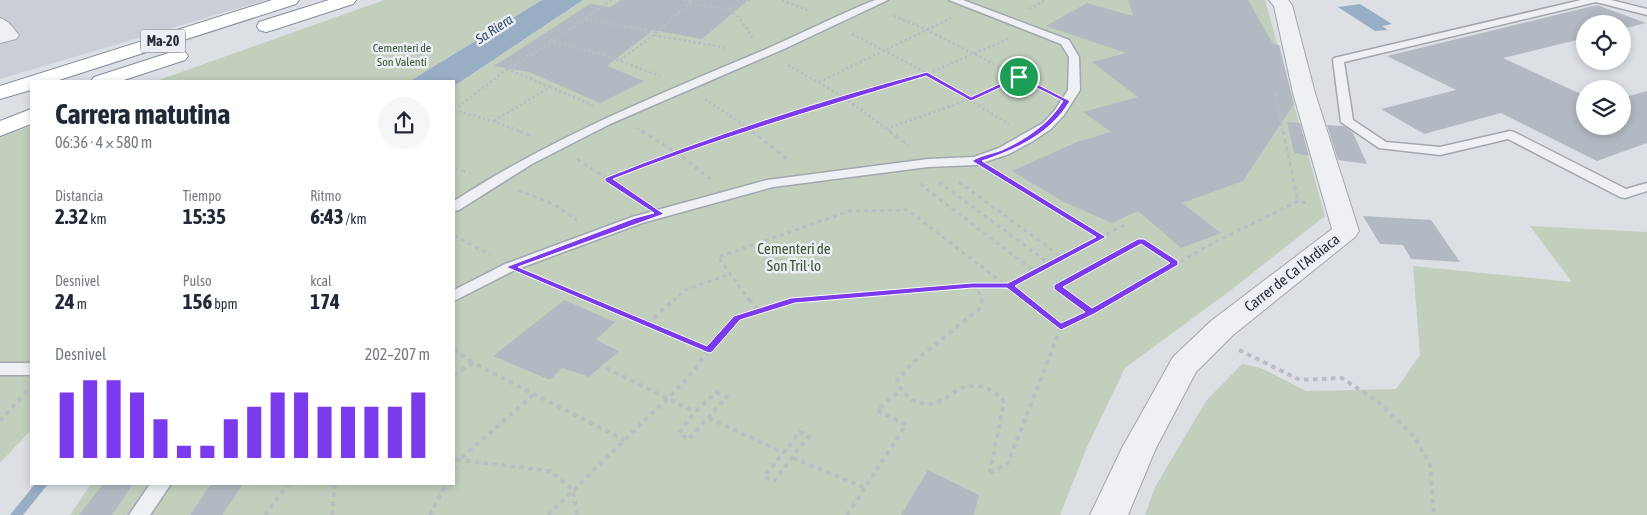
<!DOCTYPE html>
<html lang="es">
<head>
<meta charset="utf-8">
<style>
	body { margin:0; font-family:"Asap Condensed",sans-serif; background:#f6f6f7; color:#1f2937; height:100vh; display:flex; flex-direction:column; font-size:19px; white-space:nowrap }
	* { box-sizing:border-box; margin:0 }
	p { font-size:16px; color:#747a83 }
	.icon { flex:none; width:28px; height:28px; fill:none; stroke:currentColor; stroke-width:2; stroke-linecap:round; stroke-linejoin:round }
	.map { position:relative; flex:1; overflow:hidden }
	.side { position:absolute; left:30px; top:80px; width:425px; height:405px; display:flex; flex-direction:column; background:#fff; border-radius:0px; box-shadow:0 2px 8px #0003 }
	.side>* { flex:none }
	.fabs { position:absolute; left:1576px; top:15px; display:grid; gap:10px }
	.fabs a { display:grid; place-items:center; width:55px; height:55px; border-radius:50%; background:#fff; box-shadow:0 2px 8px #0003; font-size:25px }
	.pin { position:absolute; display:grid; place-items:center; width:42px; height:42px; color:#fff; margin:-21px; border:2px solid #fff; border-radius:50%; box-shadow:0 1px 5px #0007 }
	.round { display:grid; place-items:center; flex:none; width:52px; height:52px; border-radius:26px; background:#f6f6f7 }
	.headline { display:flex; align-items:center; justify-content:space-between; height:85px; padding:0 25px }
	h1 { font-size:28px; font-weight:700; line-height:38px }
	.stats { display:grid; grid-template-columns:repeat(3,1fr); gap:8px; height:85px; padding:5px 25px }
	.stats div { display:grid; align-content:center }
	.stats b { font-size:21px; font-weight:700 }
	.stats small { font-size:14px; font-weight:400 }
	.stats p { font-size:14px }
	.chart { height:140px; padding:10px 25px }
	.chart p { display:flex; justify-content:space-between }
	.chart svg { width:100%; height:90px; margin-top:5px; stroke:#7c3aed; stroke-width:6 }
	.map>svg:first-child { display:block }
	.built { fill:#cacfd7 }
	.green { fill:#c2cfbd }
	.water { fill:#98aec4 }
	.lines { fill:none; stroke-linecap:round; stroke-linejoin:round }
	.stream { fill:#98aec4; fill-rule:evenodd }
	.building { fill:#b3b9c2 }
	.service-casing { stroke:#a2a7af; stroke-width:3 }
	.minor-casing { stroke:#a2a7af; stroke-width:2 }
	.motorway-casing { stroke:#848d9b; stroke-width:2 }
	.path-far2 { stroke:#babec4; stroke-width:2.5; stroke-dasharray:2.5 2.5; stroke-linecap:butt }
	.path-far1 { stroke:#babec4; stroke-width:3; stroke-dasharray:4 4; stroke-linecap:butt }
	.path { stroke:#babec4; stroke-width:4; stroke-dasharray:4.5 4.5; stroke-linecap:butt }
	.service { fill:#eef0f4; fill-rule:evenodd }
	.minor { fill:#eef0f4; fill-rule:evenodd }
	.motorway { fill:#fff; fill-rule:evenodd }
	.route { fill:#7c3aed; stroke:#fff; fill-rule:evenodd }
	.labels { text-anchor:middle; stroke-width:5; stroke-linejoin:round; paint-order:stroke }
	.far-park-label { font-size:12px; fill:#3b5634; stroke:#ebeef3 }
	.far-water-label { font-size:14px; font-style:italic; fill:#334d6d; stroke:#ebeef3 }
	.shield { fill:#ebeef3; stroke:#616872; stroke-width:1 }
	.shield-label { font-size:14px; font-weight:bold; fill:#262e3b }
	.park-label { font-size:15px; fill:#3b5634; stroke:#ebeef3 }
	.street-label { font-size:15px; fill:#262e3b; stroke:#ebeef3 }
</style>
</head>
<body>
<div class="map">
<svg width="1647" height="515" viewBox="0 0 1647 515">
	<rect width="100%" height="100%" fill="#dce0e5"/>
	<!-- built -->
	<path class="built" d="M0 0H266L0 79Z"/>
	<!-- green -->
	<g class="green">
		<path d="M384 0H542L410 81H156Z"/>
		<path d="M583 0H1265L1325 216 1231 290 1125 368 1087 447 1060 515H70L91 484H454V86Z"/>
		<path d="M31 126V430L0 463V137Z"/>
		<path d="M1530 226 1647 232V515H1145L1155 487 1206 401 1242 364 1261 368 1306 391 1396 389 1420 355 1413 266 1572 282Z"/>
	</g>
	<!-- water -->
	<g class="water">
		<path d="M542 0H583L454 86V81H410Z"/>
		<path d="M1360 4 1392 24 1382 26 1388 30 1375 31 1338 7Z"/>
	</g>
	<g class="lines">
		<!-- stream -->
		<path class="stream" d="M35 484H48L23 515H10Z"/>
	</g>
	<!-- building -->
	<g class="building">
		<path d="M621 0H748L702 39 653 30 607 66 644 81 600 103 529 72 494 66 590 4 610 7Z"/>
		<path d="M1128 0H1248L1273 44 1279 45 1294 104 1243 181 1182 203 1221 233 1181 248 1138 211 1112 223 1064 202 1012 171 1077 142 1111 132 1083 112 1138 97 1092 62 1126 53 1046 26 1087 3 1133 16Z"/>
		<path d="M1597 5 1646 23 1622 29V24H1585V38L1503 58 1585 96V126H1622V98L1647 91V143L1597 161 1501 113 1424 134 1381 109 1456 90 1387 56Z"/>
		<path d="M1287 122 1300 123 1309 156 1294 153Z"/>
		<path d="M1327 125 1344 126 1353 133 1367 164 1338 160Z"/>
		<path d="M1363 216 1431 220 1460 262 1411 259 1403 245 1380 244Z"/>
		<path d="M564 300 615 322 596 340 619 351 589 377 562 368 550 380 493 356Z"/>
		<path d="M928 470 979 495 974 515H901Z"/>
		<path d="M103 484H133L112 515H79Z"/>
		<path d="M211 484H243L222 515H190Z"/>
	</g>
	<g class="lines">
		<defs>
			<g id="service">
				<path d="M875 0H888L784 49 610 124 532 164 459 210 454 211V201C551 138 657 95 764 50 801 34 837 15 875 0Z"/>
				<path d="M949 0H963L1069 40 1079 57 1080 90 1064 115 1051 129 1033 141 1009 154 976 165 928 167 773 187 642 223 515 270 454 301V290L505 264 632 217 767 180 928 159 974 157 999 148 1043 123 1055 110 1068 90 1069 57 1061 44Z"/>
				<path d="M1581 0H1611L1647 9V15L1596 2 1344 62 1353 120 1386 142 1440 147 1510 131 1514 132 1626 189 1647 183V191L1625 198 1620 197 1508 139 1440 155 1379 148 1341 122 1333 60 1334 58Z"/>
				<rect x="0" y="363" width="31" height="12"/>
				<path d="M150 484H171L150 515H129Z"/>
			</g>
			<g id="minor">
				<path d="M1269 0H1288L1292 5 1315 93 1359 231 1355 237 1233 335 1196 372 1156 448 1128 515H1090L1122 448 1173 357 1211 321 1332 229 1293 93 1274 6Z"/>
				<path d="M0 18C9 21 13 28 19 35L16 39 0 43Z"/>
			</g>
			<g id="motorway">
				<path d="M272 0H299L296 4 56 81H31V90L0 99V86Z"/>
				<path d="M329 0H356L353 4 273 30 266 32 259 30 257 26 259 22Z"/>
				<path d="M178 50 185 52 188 56 185 60 121 81H91L94 77Z"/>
				<path d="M31 109V124L0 136V121Z"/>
			</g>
		</defs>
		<!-- service casing -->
		<use href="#service" class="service-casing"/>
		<!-- minor casing -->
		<use href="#minor" class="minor-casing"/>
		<!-- motorway casing -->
		<use href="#motorway" class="motorway-casing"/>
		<!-- path-far2 -->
		<g class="path-far2">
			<path d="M683 0 692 1"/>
			<path d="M782 0 809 11"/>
			<path d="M689 4C727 9 733 3 753 39"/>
			<path d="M730 9 750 0"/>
			<path d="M1029 9 1046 0"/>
			<path d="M585 19 657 32"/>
			<path d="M852 34 912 65 1009 124"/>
			<path d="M654 35 727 48"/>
			<path d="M549 41 601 54 660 76"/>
			<path d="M620 60 654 35 693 0"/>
			<path d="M788 65 845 98 891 132"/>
			<path d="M1019 77 1050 92"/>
			<path d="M819 82 951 18"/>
			<path d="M550 87 596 107"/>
			<path d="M1275 94 1283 132"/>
			<path d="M705 99 748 128 927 74 1008 39"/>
			<path d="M454 110 493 121 522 132"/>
			<path d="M454 110 507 69 552 42 611 0"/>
			<path d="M494 121 550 87 507 69"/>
			<path d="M637 128 644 132"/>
			<path d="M886 129 971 99 1019 77 927 30 892 15"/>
			<path d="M735 132 748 128 753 132"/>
		</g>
		<!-- path-far1 -->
		<g class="path-far1">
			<path d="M519 131 534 137"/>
			<path d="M642 131 676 152 710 179"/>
			<path d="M752 131 789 161"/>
			<path d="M889 131 909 146"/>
			<path d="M1283 131 1298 201"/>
			<path d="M577 159 639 199"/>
			<path d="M454 168 470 173"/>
			<path d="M998 174 1101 236"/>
			<path d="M608 179 676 152 739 131"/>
			<path d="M939 182 1050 264"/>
			<path d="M959 182 1063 258"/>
			<path d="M920 184 1035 272"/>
			<path d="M518 190 553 204 577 220"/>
			<path d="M454 235 490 255"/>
			<path d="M539 279 591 301"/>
			<path d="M972 286 980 294 982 301"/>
			<path d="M673 301 685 290 730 274"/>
			<path d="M750 301 718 257 850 211 908 210 1026 301"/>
			<path d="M792 301 972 285 1009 286 1126 224"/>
			<path d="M1075 301 1057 287 1141 241 1176 263"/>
			<path d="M1111 301 1211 244 1298 201 1310 204"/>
		</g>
		<!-- path -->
		<g class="path">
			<path d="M749 299 758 311"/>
			<path d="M982 299 981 306 978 310 911 364 897 381C903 398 922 410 940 401 946 399 951 394 956 391 974 380 992 387 1004 402L990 472"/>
			<path d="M1025 299 1061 327"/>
			<path d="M1074 299 1091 312"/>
			<path d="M647 324 675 299"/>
			<path d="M454 349 473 363"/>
			<path d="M709 350 737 318 794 300 802 299"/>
			<path d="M1239 350 1300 380 1342 378 1377 401 1414 436 1430 465 1434 515"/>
			<path d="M606 368 695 412"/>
			<path d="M454 375 473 363 624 440"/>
			<path d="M716 392 727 397 689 439 679 433 695 412Z"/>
			<path d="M709 418 784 453"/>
			<path d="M0 421 28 390"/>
			<path d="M800 432 809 436 774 481 764 477Z"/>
			<path d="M793 458 865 488"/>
			<path d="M454 459 459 460 534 394"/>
			<path d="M454 470 459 460 550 471 573 490 577 515"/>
			<path d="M990 473 1008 463 1061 327 1113 299"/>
			<path d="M265 515 288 484"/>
			<path d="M332 515 335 484"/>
			<path d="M430 515 446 484"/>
			<path d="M548 515 686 380 709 350 588 299"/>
			<path d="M847 515 906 425 877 410 901 390"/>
		</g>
		<!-- service -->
		<use href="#service" class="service"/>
		<!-- minor -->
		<use href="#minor" class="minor"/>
		<!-- motorway -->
		<use href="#motorway" class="motorway"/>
	</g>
	<!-- route -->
	<path class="route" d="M927 72 971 97 1019 75 1070 101C1050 134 1017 149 982 161L1106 237 1015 286 1061 323 1085 312 1054 289V285L1138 239H1144L1178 261V265L1094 314 1061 330 1007 288H972L795 303 740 320 712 352 709 353 506 267 635 218 654 213 605 181V178C710 136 818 101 927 72ZM926 76 971 101 1019 79 1063 101C1049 124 1026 139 1002 150 992 154 981 155 972 161L1096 237 1008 283H972L791 298 734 316 707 346 518 267 664 214 613 179C715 139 821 108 926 76ZM1141 244 1170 263 1092 308 1063 287Z"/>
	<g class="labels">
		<!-- far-park labels -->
		<g class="far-park-label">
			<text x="402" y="52">Cementeri de<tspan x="402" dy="14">Son Valentí</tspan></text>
		</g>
		<!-- far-water labels -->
		<g class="far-water-label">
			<text transform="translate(494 29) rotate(-33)" y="5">Sa Riera</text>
		</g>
		<!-- shield labels -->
		<rect class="shield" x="140.5" y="29.5" width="45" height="23" rx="4"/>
		<g class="shield-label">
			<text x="163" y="46">Ma-20</text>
		</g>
		<!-- park labels -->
		<g class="park-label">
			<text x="794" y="254">Cementeri de<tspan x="794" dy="17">Son Tril·lo</tspan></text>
		</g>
		<!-- street labels -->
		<g class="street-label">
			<text transform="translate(1292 273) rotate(-38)" y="5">Carrer de Ca l'Ardiaca</text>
		</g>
	</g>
</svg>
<div class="fabs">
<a><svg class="icon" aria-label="locate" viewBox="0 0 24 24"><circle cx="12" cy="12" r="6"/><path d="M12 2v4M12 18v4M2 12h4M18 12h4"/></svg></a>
<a><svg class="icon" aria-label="layers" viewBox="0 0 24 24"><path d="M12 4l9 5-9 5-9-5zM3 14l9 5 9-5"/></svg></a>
</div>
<div class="pin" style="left:1019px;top:77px;background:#1e9e55"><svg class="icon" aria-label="arrive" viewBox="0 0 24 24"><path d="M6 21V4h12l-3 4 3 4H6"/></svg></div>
<section class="side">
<div class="headline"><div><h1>Carrera matutina</h1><p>06:36 · 4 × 580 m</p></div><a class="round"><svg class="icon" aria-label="share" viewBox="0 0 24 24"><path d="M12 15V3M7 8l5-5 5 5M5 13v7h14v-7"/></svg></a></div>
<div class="stats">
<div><p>Distancia</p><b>2.32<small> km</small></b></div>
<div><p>Tiempo</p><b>15:35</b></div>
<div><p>Ritmo</p><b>6:43<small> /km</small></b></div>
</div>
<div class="stats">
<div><p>Desnivel</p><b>24<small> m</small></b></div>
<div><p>Pulso</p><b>156<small> bpm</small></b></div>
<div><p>kcal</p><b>174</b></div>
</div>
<div class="chart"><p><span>Desnivel</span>202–207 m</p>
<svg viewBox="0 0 160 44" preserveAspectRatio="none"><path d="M5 44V12M15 44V6M25 44V6M35 44V12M45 44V25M55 44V38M65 44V38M75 44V25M85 44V19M95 44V12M105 44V12M115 44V19M125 44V19M135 44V19M145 44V19M155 44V12"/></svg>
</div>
</section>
</div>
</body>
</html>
